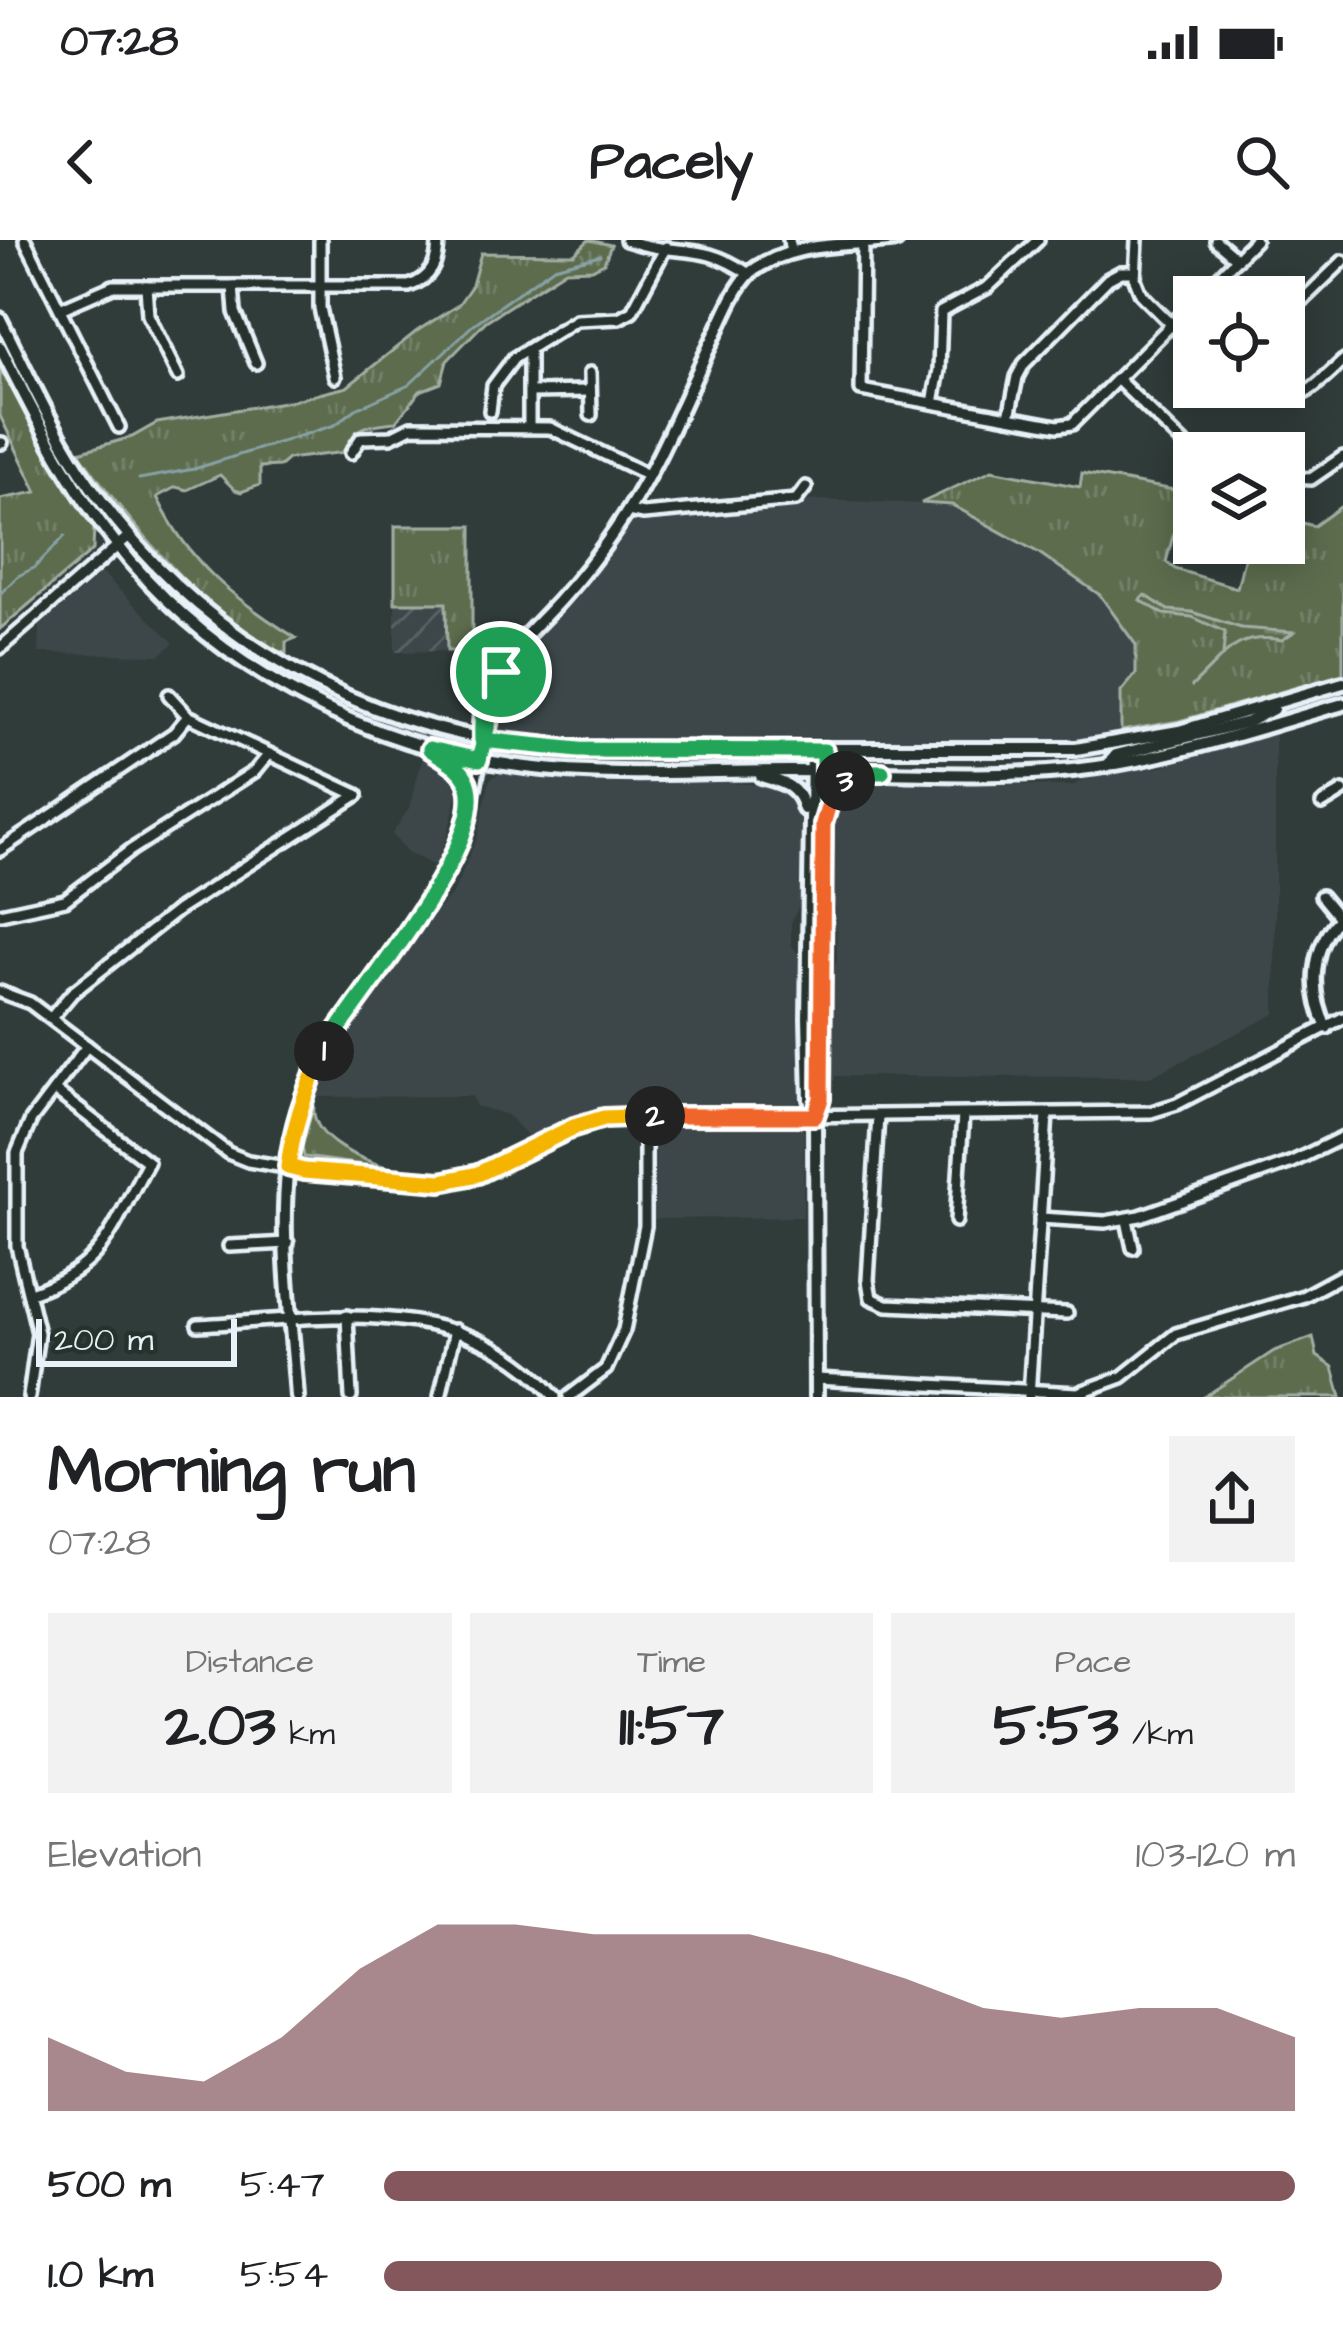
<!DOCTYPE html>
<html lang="en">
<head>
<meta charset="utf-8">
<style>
	body { margin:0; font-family:"Architects Daughter",sans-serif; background:#f2f2f2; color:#202124; height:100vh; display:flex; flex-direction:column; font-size:45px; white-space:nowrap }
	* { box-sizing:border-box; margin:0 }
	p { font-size:39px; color:#757577 }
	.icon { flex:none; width:66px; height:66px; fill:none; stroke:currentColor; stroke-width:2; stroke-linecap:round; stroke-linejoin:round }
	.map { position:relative; height:1157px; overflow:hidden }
	.side { display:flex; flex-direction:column; background:#fff; flex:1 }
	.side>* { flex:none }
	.controls { position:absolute; left:1173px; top:36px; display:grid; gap:24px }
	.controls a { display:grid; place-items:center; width:132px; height:132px; border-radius:0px; background:#fff; box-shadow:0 6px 30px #0003; font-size:60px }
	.scale { position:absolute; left:36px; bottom:30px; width:201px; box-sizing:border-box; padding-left:12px; border:6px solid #e8f1f8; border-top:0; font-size:33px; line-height:42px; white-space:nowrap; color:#e8f1f8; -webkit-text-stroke:9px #26332d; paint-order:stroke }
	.pin { position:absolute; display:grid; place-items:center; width:102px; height:102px; color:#fff; margin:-51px; border:6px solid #fff; border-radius:50%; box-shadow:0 3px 12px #0007 }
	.km { position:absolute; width:60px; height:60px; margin:-30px; border-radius:50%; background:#222; color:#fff; font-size:33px; line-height:60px; text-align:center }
	.round { display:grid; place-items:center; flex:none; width:126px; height:126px; border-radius:0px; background:#f2f2f2 }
	.headline { display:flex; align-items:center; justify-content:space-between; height:204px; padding:0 48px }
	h1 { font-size:66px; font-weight:800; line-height:90px }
	.figures { display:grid; grid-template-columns:repeat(3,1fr); gap:18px; height:204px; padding:12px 48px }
	.figures div { display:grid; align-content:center; border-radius:0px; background:#f2f2f2; text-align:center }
	.figures b { font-size:60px; font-weight:800 }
	.figures small { font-size:33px; font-weight:400 }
	.figures p { font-size:33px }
	.chart { height:336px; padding:24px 48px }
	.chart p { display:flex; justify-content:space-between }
	.chart svg { width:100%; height:216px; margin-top:12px; fill:#84575d; opacity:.7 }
	ul { padding:0 48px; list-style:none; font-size:39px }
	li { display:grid; grid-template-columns:192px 144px 1fr; align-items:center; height:90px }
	li i { height:30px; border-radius:15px; background:#84575d }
	.status { display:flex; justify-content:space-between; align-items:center; height:84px; padding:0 60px; background:#fff; direction:ltr }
	.status svg { height:33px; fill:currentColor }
	header { display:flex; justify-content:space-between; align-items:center; height:156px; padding:0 48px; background:#fff; font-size:54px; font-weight:800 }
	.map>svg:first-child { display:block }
	.built { fill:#3c474a }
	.industrial { fill:url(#industrial-furrows) }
	.grass { fill:url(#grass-tufts); stroke:#a2aea3; stroke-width:3 }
	.wetland { fill:url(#wetland-marsh); stroke:#a2aea3; stroke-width:3 }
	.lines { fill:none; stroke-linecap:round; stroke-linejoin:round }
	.stream { stroke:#88a1a5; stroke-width:3 }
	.minor-casing { stroke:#e8f1f8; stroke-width:18 }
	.major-casing { stroke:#e8f1f8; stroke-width:20 }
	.minor { stroke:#26332d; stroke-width:9 }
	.major { stroke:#26332d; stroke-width:10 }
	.split-1-casing { stroke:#fff; stroke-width:24 }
	.split-2-casing { stroke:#fff; stroke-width:24 }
	.split-3-casing { stroke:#fff; stroke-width:24 }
	.split-4-casing { stroke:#fff; stroke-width:24 }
	.split-1 { stroke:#22a559; stroke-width:15 }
	.split-2 { stroke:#f5b400; stroke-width:15 }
	.split-3 { stroke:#f0652b; stroke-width:15 }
	.split-4 { stroke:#22a559; stroke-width:15 }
</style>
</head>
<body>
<div class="status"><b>07:28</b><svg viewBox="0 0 49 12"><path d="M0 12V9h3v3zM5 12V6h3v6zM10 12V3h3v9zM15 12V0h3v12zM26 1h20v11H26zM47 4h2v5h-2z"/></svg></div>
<header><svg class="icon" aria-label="back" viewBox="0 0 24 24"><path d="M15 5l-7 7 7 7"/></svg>Pacely<svg class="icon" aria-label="search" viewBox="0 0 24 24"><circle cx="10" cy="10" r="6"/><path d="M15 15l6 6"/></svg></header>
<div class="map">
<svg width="1343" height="1157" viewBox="0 0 1343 1157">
	<defs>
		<pattern id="industrial-furrows" width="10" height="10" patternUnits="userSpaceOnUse" patternTransform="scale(3)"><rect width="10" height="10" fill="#3c474a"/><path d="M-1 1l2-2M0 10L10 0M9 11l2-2" fill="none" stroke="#586265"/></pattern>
		<pattern id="grass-tufts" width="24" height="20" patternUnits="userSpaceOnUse" patternTransform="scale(3)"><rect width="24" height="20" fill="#5c6c4e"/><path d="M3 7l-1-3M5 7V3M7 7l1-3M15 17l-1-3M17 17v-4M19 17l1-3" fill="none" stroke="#738168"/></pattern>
		<pattern id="wetland-marsh" width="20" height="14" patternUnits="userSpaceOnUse" patternTransform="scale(3)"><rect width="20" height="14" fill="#5c6c4e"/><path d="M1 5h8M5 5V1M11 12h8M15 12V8" fill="none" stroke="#738168"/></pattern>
	</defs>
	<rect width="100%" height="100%" fill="#303c3a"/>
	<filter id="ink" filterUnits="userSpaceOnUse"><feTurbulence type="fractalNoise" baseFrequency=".00833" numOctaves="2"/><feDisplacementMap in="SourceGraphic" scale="24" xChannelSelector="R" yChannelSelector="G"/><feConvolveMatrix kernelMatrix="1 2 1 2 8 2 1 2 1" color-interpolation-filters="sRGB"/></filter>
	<g filter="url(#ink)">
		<!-- built -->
		<g class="built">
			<path d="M818 260 952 265 1039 313 1101 355 1132 397 1138 414 1136 434 1121 452V493L1087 501 1025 504H918L893 500 668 503 521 495 498 489 499 466 516 424 589 341 635 279Z"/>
			<path d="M102 333 174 403 160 415 39 413 40 386Z"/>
			<path d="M1275 494V774L1150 837 829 836 831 738 837 718 836 668 831 654 832 568 840 550 856 542 1073 546 1085 538 1161 527Z"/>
			<path d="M422 520 452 529 461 540 447 597 434 626 407 612 392 594 409 568Z"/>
			<path d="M500 533 619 544 694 540 787 547 800 574V664L791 682V705L799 715 800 725V859L795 866H614L578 874 529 897 508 875 476 866 472 856 317 857 345 800 432 676 453 653 477 598 490 539Z"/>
			<path d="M658 884H799L804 892 803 977 654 979 653 889Z"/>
		</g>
		<!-- industrial -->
		<path class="industrial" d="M395 363H446L447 411 395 412Z"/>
		<!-- grass -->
		<g class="grass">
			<path d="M589 0 611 5 604 23 592 29 566 30 486 81 447 121 441 143 420 151 396 182C372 185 352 184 346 212L288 219 280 226 260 227V245L241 252 235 250 220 235 187 250 176 247 157 257C189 324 234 359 296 398L286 402V413C222 399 114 264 79 212L132 197 157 183 290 161 347 147 417 91 458 65 472 45 481 13 574 14Z"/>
			<path d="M0 129 94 287 93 310 0 389V259L37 252 0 176Z"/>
			<path d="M992 230 1080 247 1082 233 1185 252 1166 322 1175 329 1237 348 1248 303H1284V278L1314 286 1343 265V434L1179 481 1121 491V452L1136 434V405L1100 355 1039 313 952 265 921 263Z"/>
			<path d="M395 286H472V411H447L446 363H395Z"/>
			<path d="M314 864C309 901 364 921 393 929L304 917 302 907Z"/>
			<path d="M1313 1097 1317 1116 1333 1127 1341 1157H1204L1274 1111Z"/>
		</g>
		<!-- wetland -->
		<path class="wetland" d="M1145 355 1168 370 1192 372 1241 388 1294 392 1282 400C1232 392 1225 417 1191 447L1223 415 1225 392 1192 377 1164 374 1140 360Z"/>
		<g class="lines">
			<!-- stream -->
			<g class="stream">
				<path d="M139 239 194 229 335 185 356 169 409 145 474 84 554 27 600 15"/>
				<path d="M0 354 18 336 34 328 65 296"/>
			</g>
			<defs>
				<g id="minor">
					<path d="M25 0 119 187"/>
					<path d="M320 0V68L335 137"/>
					<path d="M626 0C680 18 699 0 749 34"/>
					<path d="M789 0 790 7"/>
					<path d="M863 0 861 150 1058 186 1072 184 1194 62"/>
					<path d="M1137 0 1135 39 1141 54 1194 107"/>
					<path d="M1216 1 1237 19"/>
					<path d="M146 46 148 75 178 136"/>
					<path d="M233 46 235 72 256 123"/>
					<path d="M1199 57 1255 0"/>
					<path d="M60 69 113 46H409C432 38 438 23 438 0"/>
					<path d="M1284 78 1343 21"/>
					<path d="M529 110V187"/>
					<path d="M590 133 591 175"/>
					<path d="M1118 140 1184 204 1199 213"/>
					<path d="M1244 147C1303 163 1299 161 1343 121"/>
					<path d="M530 152 590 151"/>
					<path d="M933 163 939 130 941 72 988 47 1038 0"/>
					<path d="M490 171 493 146 514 118 576 80 619 78 632 71 666 7"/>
					<path d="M1009 177 1017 137 1024 124 1108 39 1121 32H1135"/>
					<path d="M0 203H2"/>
					<path d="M351 213 361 198 391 197 411 187 550 188 648 235"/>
					<path d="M1284 237 1311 239 1343 217"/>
					<path d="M628 271 643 274 796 260 806 247"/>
					<path d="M0 408 129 296"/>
					<path d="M169 455 188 476 357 555"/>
					<path d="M1322 564 1343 551"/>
					<path d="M0 610 174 493 188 476"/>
					<path d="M1321 656 1339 678"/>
					<path d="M0 674 65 660 131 610 255 531 269 514"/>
					<path d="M0 752 30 763 228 913 248 921 304 930 441 942 478 934 557 894 604 878 1151 872 1177 864 1343 778"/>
					<path d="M51 778 72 753 178 670 357 555"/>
					<path d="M1327 788C1308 751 1311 703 1343 675"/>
					<path d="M878 876 868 1040 871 1058 887 1065 1067 1073"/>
					<path d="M1040 978 1105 982 1140 976 1292 922 1343 897"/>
					<path d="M1127 980 1133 1008"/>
					<path d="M956 981 963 875"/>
					<path d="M229 1006 288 1003"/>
					<path d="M30 1053C105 1028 112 987 148 922L54 850"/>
					<path d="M347 1076 351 1157"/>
					<path d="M198 1085C321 1079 464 1050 555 1157"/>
					<path d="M816 1139 1078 1153 1122 1137 1176 1094 1304 1056 1343 1035"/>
					<path d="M1029 1156 1047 874"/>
					<path d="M29 1157 38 1093 17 1006V913L31 880 87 806"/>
					<path d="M440 1157 455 1090"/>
					<path d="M569 1157 606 1129 624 1090 645 986V876"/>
				</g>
				<g id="major">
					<path d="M0 79C29 136 55 196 92 248 201 403 367 492 555 509H1076L1179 491 1343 443"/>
					<path d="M0 107C35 175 67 242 115 302 214 429 368 508 526 527 612 538 703 531 789 531 891 531 997 541 1097 527 1181 515 1262 487 1343 464"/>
					<path d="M484 497 501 435"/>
					<path d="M812 511 808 778 810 859 815 876 816 1157"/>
					<path d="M438 514 462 533 470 553"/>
					<path d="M1107 526 1116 515 1248 482 1273 469"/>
					<path d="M761 536C782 542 798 545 804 569"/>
					<path d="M827 569 836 549 857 535"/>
					<path d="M815 876 821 859 824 510"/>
					<path d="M297 1157C291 1069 274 972 295 885 319 788 397 722 443 637 464 597 475 551 481 507 484 488 481 471 488 453 500 417 535 388 560 360 580 338 599 314 616 289 656 231 681 166 711 103 723 80 732 51 751 32 794 0 844 7 897 0"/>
				</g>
			</defs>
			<!-- minor casing -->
			<use href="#minor" class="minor-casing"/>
			<!-- major casing -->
			<use href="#major" class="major-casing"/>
			<!-- minor -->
			<use href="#minor" class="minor"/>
			<!-- major -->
			<use href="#major" class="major"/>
		</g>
	</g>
	<g class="lines" filter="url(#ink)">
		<defs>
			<path id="split-1" d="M324 811C358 754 484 610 469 547 465 528 445 519 430 509L479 520 501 432"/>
			<path id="split-2" d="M324 811C306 848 293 886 288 927L304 931 441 942 478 934 574 887 604 878 655 876"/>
			<path id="split-3" d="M655 876H815L821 859 823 584 831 557 845 541"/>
			<path id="split-4" d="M501 432C484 453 481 475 482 500L579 510 824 511V531L882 532H865L845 541"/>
		</defs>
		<!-- split-1 casing -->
		<use href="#split-1" class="split-1-casing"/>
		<!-- split-2 casing -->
		<use href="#split-2" class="split-2-casing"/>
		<!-- split-3 casing -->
		<use href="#split-3" class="split-3-casing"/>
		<!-- split-4 casing -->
		<use href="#split-4" class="split-4-casing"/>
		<!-- split-1 -->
		<use href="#split-1" class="split-1"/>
		<!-- split-2 -->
		<use href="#split-2" class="split-2"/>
		<!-- split-3 -->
		<use href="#split-3" class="split-3"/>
		<!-- split-4 -->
		<use href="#split-4" class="split-4"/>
	</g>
</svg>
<div class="controls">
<a><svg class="icon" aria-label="locate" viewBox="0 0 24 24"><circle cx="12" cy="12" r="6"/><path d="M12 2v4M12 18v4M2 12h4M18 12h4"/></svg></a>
<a><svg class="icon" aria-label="layers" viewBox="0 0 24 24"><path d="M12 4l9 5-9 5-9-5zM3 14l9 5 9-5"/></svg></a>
</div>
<div class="scale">200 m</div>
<div class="pin" style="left:501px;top:432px;background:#1e9e55"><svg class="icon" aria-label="arrive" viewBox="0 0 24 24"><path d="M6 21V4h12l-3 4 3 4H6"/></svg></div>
<b class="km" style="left:324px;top:811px">1</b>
<b class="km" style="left:655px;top:876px">2</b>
<b class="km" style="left:845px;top:541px">3</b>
</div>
<section class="side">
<div class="headline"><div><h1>Morning run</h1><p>07:28</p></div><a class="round"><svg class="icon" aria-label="share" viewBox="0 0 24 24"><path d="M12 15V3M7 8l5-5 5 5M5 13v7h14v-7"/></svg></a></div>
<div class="figures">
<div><p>Distance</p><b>2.03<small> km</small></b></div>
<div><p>Time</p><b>11:57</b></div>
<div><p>Pace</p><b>5:53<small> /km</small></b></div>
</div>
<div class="chart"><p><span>Elevation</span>103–120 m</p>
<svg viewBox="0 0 160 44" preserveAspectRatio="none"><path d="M0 44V29L10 36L20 38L30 29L40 15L50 6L60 6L70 8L80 8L90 8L100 12L110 17L120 23L130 25L140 23L150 23L160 29V44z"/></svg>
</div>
<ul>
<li><b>500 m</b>5:47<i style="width:100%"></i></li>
<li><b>1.0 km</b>5:54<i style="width:92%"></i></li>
</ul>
</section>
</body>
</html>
